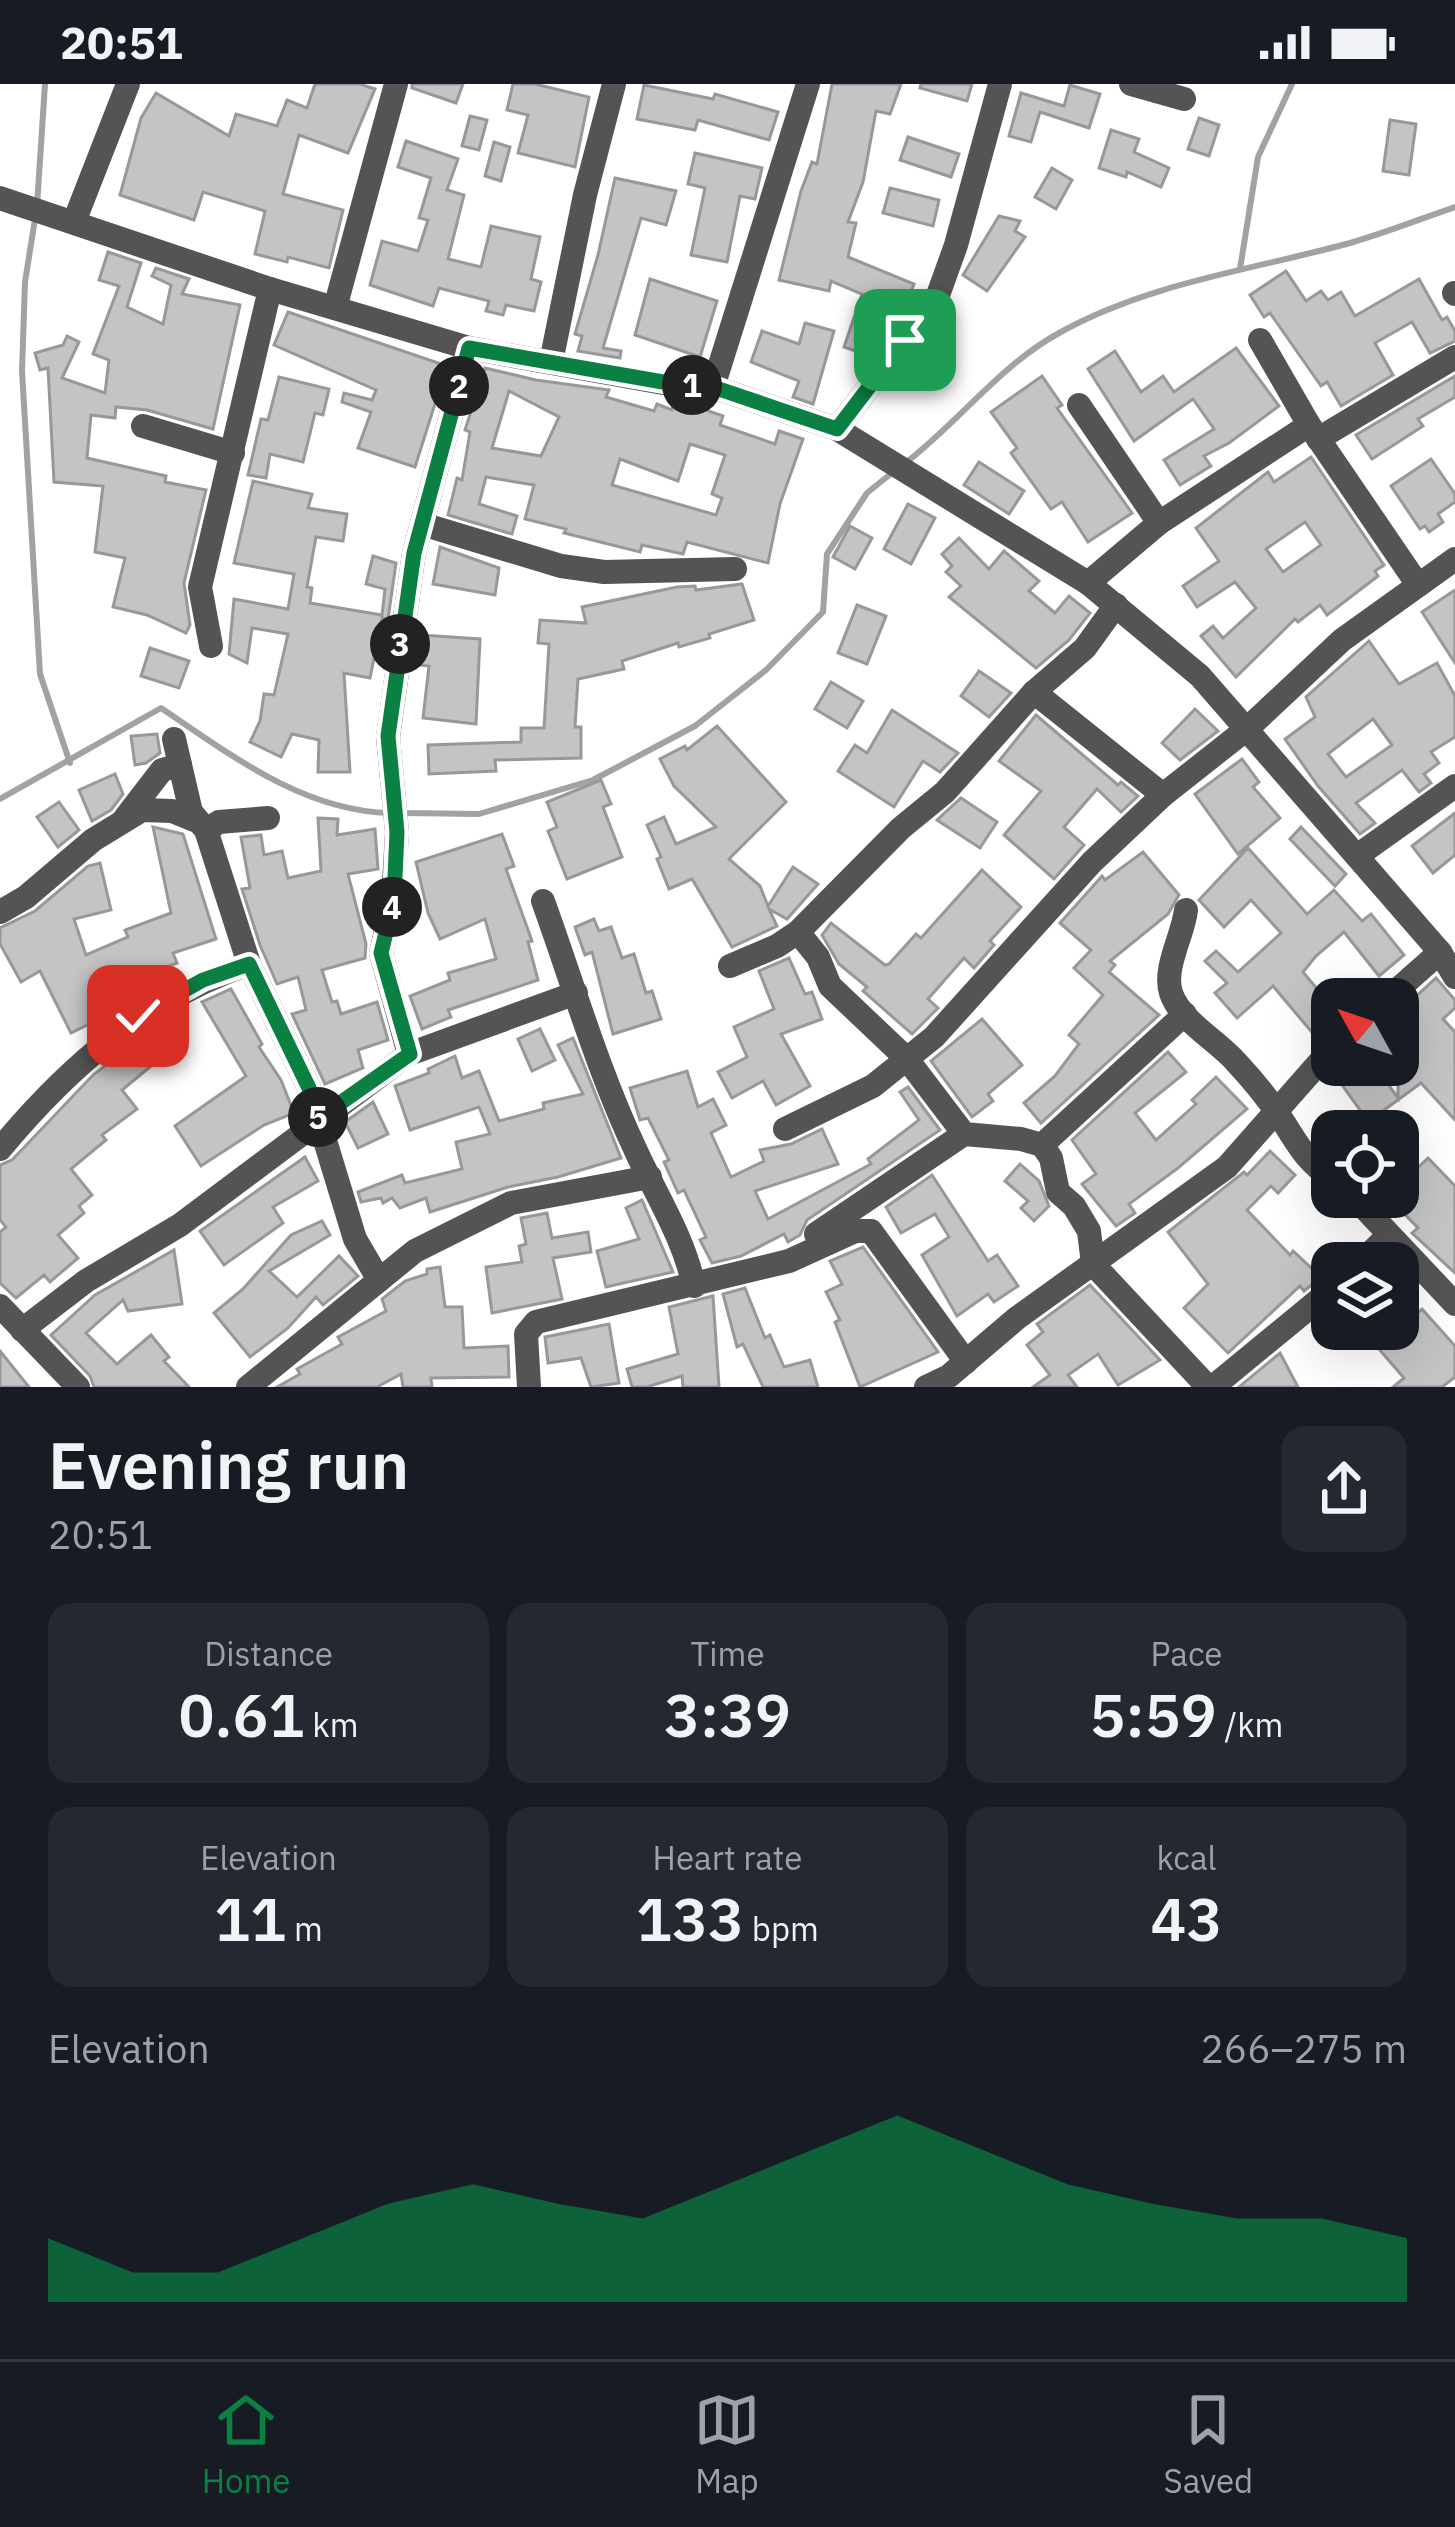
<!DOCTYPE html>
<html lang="en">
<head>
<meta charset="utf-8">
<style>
	body { margin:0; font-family:"IBM Plex Sans",sans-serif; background:#242831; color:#f1f3f6; height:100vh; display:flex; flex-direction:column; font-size:45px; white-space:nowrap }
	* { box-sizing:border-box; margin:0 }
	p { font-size:39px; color:#9ea1a6 }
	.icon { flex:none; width:66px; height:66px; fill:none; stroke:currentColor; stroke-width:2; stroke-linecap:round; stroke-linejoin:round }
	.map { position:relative; height:1303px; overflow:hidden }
	.sheet { display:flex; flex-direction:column; background:#171b24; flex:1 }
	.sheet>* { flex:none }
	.needle { width:78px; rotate:310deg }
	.buttons { position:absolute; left:1311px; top:894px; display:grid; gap:24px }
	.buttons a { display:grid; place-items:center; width:108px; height:108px; border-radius:24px; background:#171b24; box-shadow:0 12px 48px #0002; font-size:60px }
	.pin { position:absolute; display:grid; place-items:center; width:102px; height:102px; color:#fff; margin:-51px; border-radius:24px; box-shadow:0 6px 18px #0006 }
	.km { position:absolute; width:60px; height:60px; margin:-30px; border-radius:50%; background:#222; color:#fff; font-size:33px; line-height:60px; text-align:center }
	.round { display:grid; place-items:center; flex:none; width:126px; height:126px; border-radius:24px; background:#242831 }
	.summary { display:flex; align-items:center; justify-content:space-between; height:204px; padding:0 48px }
	h1 { font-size:66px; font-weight:600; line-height:90px }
	.figures { display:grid; grid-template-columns:repeat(3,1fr); gap:18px; height:204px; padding:12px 48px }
	.figures div { display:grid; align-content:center; border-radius:24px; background:#242831; text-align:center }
	.figures b { font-size:60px; font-weight:600 }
	.figures small { font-size:33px; font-weight:400 }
	.figures p { font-size:33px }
	.chart { height:336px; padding:24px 48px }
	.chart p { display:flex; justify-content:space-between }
	.chart svg { width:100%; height:216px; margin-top:12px; fill:#0b8043; opacity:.7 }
	.status { display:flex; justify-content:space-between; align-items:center; height:84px; padding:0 60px; background:#171b24; direction:ltr }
	.status svg { height:33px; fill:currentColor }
	.dock { display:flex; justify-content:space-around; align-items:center; height:168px; border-top:3px solid #363941; background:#171b24; font-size:33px; color:#9ea1a6 }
	.dock a { display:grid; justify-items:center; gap:6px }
	.dock .on { color:#0b8043 }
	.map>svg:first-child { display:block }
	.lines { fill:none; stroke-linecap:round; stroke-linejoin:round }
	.stream { stroke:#a2a2a2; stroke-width:6 }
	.building { fill:#c4c4c4; stroke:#989898; stroke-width:3; fill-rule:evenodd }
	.minor { stroke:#545454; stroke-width:24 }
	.route-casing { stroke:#fff; stroke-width:24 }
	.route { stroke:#0b8043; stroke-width:15 }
</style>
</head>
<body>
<div class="status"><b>20:51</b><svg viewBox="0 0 49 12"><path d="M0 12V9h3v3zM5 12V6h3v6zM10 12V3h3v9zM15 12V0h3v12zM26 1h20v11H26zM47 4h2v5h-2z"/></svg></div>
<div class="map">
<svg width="1455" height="1303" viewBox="0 0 1455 1303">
	<rect width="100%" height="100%" fill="#fff"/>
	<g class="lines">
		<!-- stream -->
		<g class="stream">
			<path d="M37 122 45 0"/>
			<path d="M35 135 25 198 22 287 40 590 70 679"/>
			<path d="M1240 185 1258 73 1292 0"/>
			<path d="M904 380C958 339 999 282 1059 249 1148 199 1252 186 1350 159 1385 149 1420 135 1455 123"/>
			<path d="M0 715 161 624C231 671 303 727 390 729"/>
			<path d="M403 729 479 730 593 696 695 642 766 586 823 528 827 470 867 409 893 388"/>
		</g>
	</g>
	<!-- building -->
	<g class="building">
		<path d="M315 0H360L375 5 348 69 299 51 283 110 343 126 329 184 288 173 287 178 255 170 265 127 203 108 194 136 120 111 141 34 156 9 229 52 236 30 277 42 287 16 307 24Z"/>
		<path d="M412 0H463L456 19 412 4Z"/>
		<path d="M513 0H535L589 13 575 83 518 69 528 31 507 26Z"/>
		<path d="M832 0H901L890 30 876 27 863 98 848 138 856 139 848 173 914 200 904 226 889 220 871 272 844 263 862 210 831 197 829 207 779 196 801 107 812 78 817 80Z"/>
		<path d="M921 0H972L967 17 920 4Z"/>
		<path d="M644 1 713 15 715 10 778 28 769 56 698 36 695 46 637 35Z"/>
		<path d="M1070 1 1100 10 1089 44 1040 28 1031 58 1009 52 1021 9 1064 22Z"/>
		<path d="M470 32 487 36 479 66 462 62Z"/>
		<path d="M1199 34 1219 41 1209 72 1188 65Z"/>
		<path d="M1390 36 1416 40 1409 91 1383 87Z"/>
		<path d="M1111 46 1139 55 1134 68 1169 84 1161 103 1127 88 1126 93 1099 84Z"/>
		<path d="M908 53 959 70 951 93 900 76Z"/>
		<path d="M406 57 458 75 447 106 464 111 448 175 481 183 491 142 540 153 531 195 541 198 534 227 506 221 503 231 486 227 489 217 439 204 433 222 370 201 382 157 418 167 428 136 419 134 431 94 398 83Z"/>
		<path d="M494 58 510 63 501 97 485 92Z"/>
		<path d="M695 69 762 84 755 115 740 112 727 178 691 171 705 104 688 100Z"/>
		<path d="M1052 84 1072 96 1056 125 1035 113Z"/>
		<path d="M615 94 676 107 666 141 641 134 603 264 621 267 620 274 578 267 582 252 575 250 598 171Z"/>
		<path d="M890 104 939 116 933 142 883 129Z"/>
		<path d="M999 132 1020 137 1015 147 1025 153 987 207 963 191Z"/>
		<path d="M108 168 141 179 127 223 163 240 171 201 152 192 156 184 189 195 182 210 240 221 213 345 147 326 116 323 115 334 91 331 87 374 166 392 165 398 206 406 184 499 190 541 186 549 147 531 113 523 125 474 95 468 103 402 54 398 48 284 40 286 35 269 63 261 67 252 79 258 62 294 105 309 109 276 93 270 119 202 99 196Z"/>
		<path d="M1286 187 1306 217 1321 207 1328 216 1341 208 1355 232 1419 195 1442 236 1447 233 1455 247V257L1430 269 1412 238 1375 259 1393 291 1341 322 1327 298 1321 302 1270 229 1264 233 1250 211Z"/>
		<path d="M650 195 717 217 700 273 635 251Z"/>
		<path d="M288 228 447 282 415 383 358 364 371 328 342 318 344 309 372 316 376 306 274 261Z"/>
		<path d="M805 239 834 247 813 320 793 313 799 297 751 278 762 247 799 260Z"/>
		<path d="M1236 264 1279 322 1229 359 1204 372 1211 382 1180 401 1164 376 1214 345 1193 315 1134 357 1088 285 1115 267 1141 308 1163 292 1174 308Z"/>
		<path d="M485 284 536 296 609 306 606 313 654 327 657 320 672 326 674 316 692 318 691 321 723 332 720 341 775 360 779 347 803 355 780 420 768 479 687 458 683 470 642 461 640 468 564 449 566 445 525 435 534 401 486 393 479 420 517 432 512 450 448 431 457 394 462 396 470 348 465 346ZM509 307 559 333 541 372 492 364ZM690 360 725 371 712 410 722 414 716 431 612 401 620 375 678 397Z"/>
		<path d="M1042 292 1062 321 1057 324 1132 429 1088 458 1062 418 1051 425 1011 369 1017 364 991 328Z"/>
		<path d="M1455 292V313L1418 335 1423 342 1372 375 1356 351Z"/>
		<path d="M279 293 329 305 323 331 315 329 303 378 270 370 266 394 248 391 261 335 268 336Z"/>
		<path d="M1311 373 1384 481 1375 487 1378 492 1327 531 1320 521 1298 538 1295 535 1236 593 1201 552 1213 542 1223 554 1256 524 1235 498 1197 523 1183 502 1219 477 1196 444 1268 388 1274 398ZM1305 438 1321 461 1283 488 1266 465Z"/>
		<path d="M1431 375 1455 410V418L1438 430 1443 438 1429 448 1425 442 1420 445 1391 402Z"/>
		<path d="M979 378 1024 407 1009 430 964 401Z"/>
		<path d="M253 397 312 410 308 424 347 430 343 457 316 453 307 503 312 504 310 519 382 531 385 505 366 500 373 472 396 479 388 535 382 534 370 594 344 589 350 688H318L319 656 292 650 281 673 250 658 260 637 264 610 274 611 288 550 252 544 247 579 229 570 234 515 288 525 294 490 234 479Z"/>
		<path d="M908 420 935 434 911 480 884 465Z"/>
		<path d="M850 442 872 454 855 485 833 473Z"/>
		<path d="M959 454 989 485 1004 467 1039 497 1029 507 1055 529 1069 512 1090 529 1069 556 1036 584 949 513 961 502 946 488 952 482 942 470Z"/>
		<path d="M440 463 499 484 495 511 433 500Z"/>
		<path d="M742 500 754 536 709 550 710 554 679 563 678 559 622 577 624 585 578 595 575 643H581V674L495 676 496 687 429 690 428 661 521 658V644H544L549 560 538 559 540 536 586 539 582 523 677 503 695 502 696 506Z"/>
		<path d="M1455 506V579L1422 528Z"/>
		<path d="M857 521 886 532 867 580 838 569Z"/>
		<path d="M421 551 480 555 476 640 423 634 429 582 418 581Z"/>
		<path d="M1369 557 1399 600 1437 579 1455 612V653L1431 668 1439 679 1424 690 1431 699 1419 708 1402 686 1356 719 1375 739 1360 750 1318 702 1285 655 1315 633 1306 613ZM1373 635 1392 661 1346 693 1328 670Z"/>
		<path d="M150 564 189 577 179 604 141 592Z"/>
		<path d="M979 587 1011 609 989 633 961 612Z"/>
		<path d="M831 598 863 617 847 644 815 625Z"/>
		<path d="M1195 625 1218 647 1180 676 1162 659Z"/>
		<path d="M892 626 958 669 940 688 923 677 894 723 838 687 855 661 867 669Z"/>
		<path d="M1036 631 1118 701 1121 698 1138 712 1121 728 1097 705 1064 743 1084 761 1054 795 1004 751 1041 707 999 677Z"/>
		<path d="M717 642 786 718 729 775 760 802 768 822 793 783 818 800 787 835 769 825 777 842 732 863 692 795 669 805 657 775 661 773 647 741 664 733 676 760 716 743 674 702 660 675 685 662 687 666Z"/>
		<path d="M157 650 160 669 146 679 135 681 131 652Z"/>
		<path d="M1242 675 1259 698 1253 703 1280 734 1238 770 1195 710Z"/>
		<path d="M115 690 123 710 111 726 92 737 79 706Z"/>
		<path d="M601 696 611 720 603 723 622 773 567 795 548 747 557 743 547 718Z"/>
		<path d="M961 714 997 738 980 764 937 736Z"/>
		<path d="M59 718 79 746 58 763 37 733Z"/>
		<path d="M1455 729V771L1433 789 1412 762Z"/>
		<path d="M318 734 338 735 337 751 375 745 378 785 348 790 366 860 365 874 322 886 332 918 337 917 341 930 377 918 388 956 358 966 363 984 325 1000 292 930 306 926 298 893 277 900 260 861 242 805 250 804 241 753 261 751 264 771 282 767 288 794 321 787Z"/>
		<path d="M153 743 183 750 216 855 173 869 177 879 128 897 134 912 95 928 99 935 71 949 40 887 21 898 0 860V844L35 827 88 782 100 779 111 826 74 835 86 871 128 853 125 846 171 829Z"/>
		<path d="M1301 743 1346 790 1335 802 1290 755Z"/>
		<path d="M502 750 514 782 506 785 532 857 528 858 538 896 448 926 451 933 422 945 410 912 450 896 448 889 496 875 485 835 440 855 428 829 416 778Z"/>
		<path d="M1248 764 1307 830 1334 806 1362 837 1371 830 1404 871 1379 892 1344 848 1316 872 1303 888 1332 923V938L1315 952 1273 902 1237 934 1215 909 1227 899 1205 877 1216 867 1238 888 1281 849 1251 816 1224 843 1199 816Z"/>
		<path d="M1143 768 1179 811 1168 830 1110 877 1115 881 1109 888 1159 931 1041 1039 1024 1019 1055 992 1079 960 1069 951 1103 911 1074 884 1091 866 1060 839 1102 792 1105 796Z"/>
		<path d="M982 786 1021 823 990 857 994 861 974 884 964 874 928 915 938 924 912 950 863 907 867 903 839 880 822 851 831 839 885 881 889 880 916 850 921 854Z"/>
		<path d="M594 835 599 847 611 843 622 874 634 870 646 909 652 907 661 935 613 950 592 868 585 871 575 843Z"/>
		<path d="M789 874 805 910 812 908 822 935 781 950 810 1002 776 1021 763 997 732 1014 718 988 747 973 734 943 774 925 759 887Z"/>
		<path d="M1436 894 1455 916V924L1443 935 1455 948V1036L1421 999 1380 1029 1396 1047H1375L1335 991 1349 981H1374L1398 1014V929Z"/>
		<path d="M231 905 262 960 259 963 281 996 294 1029 264 1041 201 1082 175 1042 246 992 202 918Z"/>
		<path d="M982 935 1022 981 988 1010 993 1017 972 1033 931 977Z"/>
		<path d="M540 945 555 976 532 987 518 955Z"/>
		<path d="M145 951 162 973 122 1006 137 1025 102 1051 106 1056 71 1085 92 1111 79 1122 84 1129 58 1151 78 1174 50 1198 44 1191 16 1214 0 1199V1148L6 1143 0 1136V1081L12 1076 93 991Z"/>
		<path d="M573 954 621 1074 558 1093 508 1103 430 1128 426 1114 400 1124 392 1114 383 1119 381 1114 361 1118 358 1108 402 1091 405 1099 462 1085 456 1058 490 1050 479 1023 410 1046 395 1002 429 989 428 985 455 972 462 994 479 987 499 1037 544 1025 543 1019 583 1010 558 961Z"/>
		<path d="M1168 968 1186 988 1135 1029 1156 1056 1196 1020 1192 1016 1216 993 1247 1025 1178 1084 1129 1120 1135 1129 1116 1142 1082 1100 1096 1090 1072 1056Z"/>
		<path d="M687 987 698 1023 713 1015 726 1041 711 1049 731 1093 764 1077 760 1066 791 1060 822 1045 838 1080 755 1107 768 1135 871 1080 868 1075 919 1036 900 1008 908 1003 940 1046 807 1136 800 1151 788 1158 784 1150 741 1172 712 1179 700 1156 706 1153 684 1106 678 1109 664 1078 669 1076 648 1034 640 1036 630 1004Z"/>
		<path d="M373 1018 388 1050 358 1064 345 1038Z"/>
		<path d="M1270 1067 1295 1091 1278 1109 1271 1102 1247 1126 1290 1171 1293 1167 1321 1193 1304 1207 1300 1202 1228 1269 1184 1224 1208 1200 1168 1148 1244 1088 1247 1091Z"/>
		<path d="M305 1073 318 1097 273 1123 283 1139 224 1181 200 1147Z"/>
		<path d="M1428 1074 1455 1102V1189L1412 1149 1418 1144 1388 1113H1398V1103Z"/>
		<path d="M1020 1080 1039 1097 1049 1122 1034 1137 1021 1124 1028 1117 1005 1097Z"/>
		<path d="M932 1091 988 1177 997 1171 1018 1202 994 1218 988 1210 957 1232 922 1171 949 1153 935 1130 901 1149 886 1123Z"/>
		<path d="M642 1116 673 1188 606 1203 597 1167 639 1155 626 1124Z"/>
		<path d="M547 1129 552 1154 588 1148 591 1168 553 1174 562 1215 492 1229 486 1183 522 1178 519 1162 526 1160 521 1134Z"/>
		<path d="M322 1137 330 1151 269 1187 297 1213 339 1172 358 1192 323 1221 316 1213 288 1244 250 1273 214 1229 243 1205 291 1151Z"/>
		<path d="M863 1163 938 1268 860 1303 835 1238 840 1236 826 1208 842 1200 830 1177Z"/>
		<path d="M174 1166 182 1220 128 1227 123 1216 86 1249 117 1280 151 1251 169 1273 164 1277 189 1303H94L90 1292 51 1251 95 1211Z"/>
		<path d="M440 1183 445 1223H462L464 1264 508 1262 509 1293 431 1294 432 1303H403L401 1290 377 1303H277L300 1290 297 1285 342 1260 338 1253 386 1227 382 1215 405 1197 427 1190V1185Z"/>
		<path d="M1090 1201 1160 1276 1118 1301 1098 1270 1068 1291 1077 1303H1033L1050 1291 1027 1261 1043 1248 1037 1240Z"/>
		<path d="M745 1204 765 1254 770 1251 784 1283 810 1276 818 1303H763L743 1260 737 1263 723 1210Z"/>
		<path d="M713 1212 719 1303H683L682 1292 647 1303H632L627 1285 678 1270 669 1223Z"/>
		<path d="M1422 1225 1455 1262V1293L1442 1303H1393L1404 1294 1378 1264Z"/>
		<path d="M609 1240 619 1299 591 1303 581 1274 548 1279 545 1253Z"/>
		<path d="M0 1267 29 1303H0Z"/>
		<path d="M1280 1269 1298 1303H1239Z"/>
	</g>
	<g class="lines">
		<!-- minor -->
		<g class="minor">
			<path d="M1131 0 1184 15"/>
			<path d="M0 114 270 205 469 264 663 299 713 303 837 345 1088 499 1200 592 1440 868 1455 893"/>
			<path d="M74 138 128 0"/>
			<path d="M1454 209 1455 210"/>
			<path d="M335 224 396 0"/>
			<path d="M1260 256 1309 341 1418 501"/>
			<path d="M551 278 585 111 614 0"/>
			<path d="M713 303 808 0"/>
			<path d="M1079 321 1159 439"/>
			<path d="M143 342 233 369"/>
			<path d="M837 345 937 214 956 161 1000 0"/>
			<path d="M1318 355 1455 273"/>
			<path d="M422 440 561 482 604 488 735 485"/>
			<path d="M1088 499 1159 439 1309 341"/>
			<path d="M211 562 200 503 270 205"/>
			<path d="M1034 608 1163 711"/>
			<path d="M174 655 191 728 206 746 249 880 309 1004 355 1155 379 1196"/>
			<path d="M125 734 162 686 180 681"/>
			<path d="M206 746 219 738 268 734"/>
			<path d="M1357 772 1455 702"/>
			<path d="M543 817C573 900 598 987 636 1067 657 1113 683 1152 694 1202"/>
			<path d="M1186 826C1183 852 1163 884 1171 909 1181 938 1217 956 1236 978 1251 994 1266 1012 1278 1030 1296 1056 1304 1077 1332 1094"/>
			<path d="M0 828 26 813 93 756 142 726 172 727 194 736"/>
			<path d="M798 848 818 873 830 902 907 975 964 1050 1021 1055 1042 1061 1051 1074 1058 1108 1074 1122 1089 1147 1093 1180 1207 1302H1214L1332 1205"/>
			<path d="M730 882 777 862 798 848 901 744 945 708 1034 608 1085 564 1116 521"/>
			<path d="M1387 915 1440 868"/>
			<path d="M409 970 381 869 393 816 397 748 388 653 414 469 469 264"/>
			<path d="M785 1045 873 1002 934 953 1092 778 1163 711 1248 644 1342 556 1455 475"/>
			<path d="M1042 1061 1185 930"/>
			<path d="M0 1065C70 981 145 916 249 880"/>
			<path d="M1354 1113 1455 1220"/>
			<path d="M816 1150 964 1050"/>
			<path d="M1360 1179 1388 1152"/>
			<path d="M0 1222 78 1303"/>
			<path d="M22 1246 86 1197 180 1141 409 970 576 909"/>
			<path d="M248 1303 415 1167 511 1119 650 1093"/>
			<path d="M529 1303 526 1250 536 1238 789 1177 855 1147H871L966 1278"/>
			<path d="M926 1303 949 1292 1017 1234 1227 1083 1332 964"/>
		</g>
	</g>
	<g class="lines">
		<defs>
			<path id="route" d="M138 932 203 896 249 880 309 1004 319 1034 410 970 381 869 394 816 397 748 388 652 414 469 469 264 663 298 713 303 837 345 905 256"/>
		</defs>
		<!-- route casing -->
		<use href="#route" class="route-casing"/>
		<!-- route -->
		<use href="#route" class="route"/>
	</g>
</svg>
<div class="buttons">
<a><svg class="needle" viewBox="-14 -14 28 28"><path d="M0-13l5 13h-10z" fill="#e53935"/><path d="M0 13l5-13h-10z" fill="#9ea1a6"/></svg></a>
<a><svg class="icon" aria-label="locate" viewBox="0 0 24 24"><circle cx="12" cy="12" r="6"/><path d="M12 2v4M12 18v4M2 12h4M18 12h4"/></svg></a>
<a><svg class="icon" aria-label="layers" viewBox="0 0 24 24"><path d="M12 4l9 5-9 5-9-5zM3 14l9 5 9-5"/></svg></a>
</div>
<div class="pin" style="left:905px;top:256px;background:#1e9e55"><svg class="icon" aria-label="arrive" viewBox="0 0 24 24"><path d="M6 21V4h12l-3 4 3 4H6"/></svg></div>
<div class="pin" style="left:138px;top:932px;background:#d93025"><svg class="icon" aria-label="check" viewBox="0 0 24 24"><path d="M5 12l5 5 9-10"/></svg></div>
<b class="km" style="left:692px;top:301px">1</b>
<b class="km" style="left:459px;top:302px">2</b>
<b class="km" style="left:400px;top:560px">3</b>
<b class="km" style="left:392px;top:823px">4</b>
<b class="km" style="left:318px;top:1033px">5</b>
</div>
<section class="sheet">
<div class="summary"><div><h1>Evening run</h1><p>20:51</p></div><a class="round"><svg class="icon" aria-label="share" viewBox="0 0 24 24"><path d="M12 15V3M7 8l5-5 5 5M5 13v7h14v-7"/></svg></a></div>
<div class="figures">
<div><p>Distance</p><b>0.61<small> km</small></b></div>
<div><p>Time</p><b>3:39</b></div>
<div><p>Pace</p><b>5:59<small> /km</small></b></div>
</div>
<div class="figures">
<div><p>Elevation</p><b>11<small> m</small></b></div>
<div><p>Heart rate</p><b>133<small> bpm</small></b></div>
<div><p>kcal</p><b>43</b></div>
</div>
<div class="chart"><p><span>Elevation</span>266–275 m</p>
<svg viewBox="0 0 160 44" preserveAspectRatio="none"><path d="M0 44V31L10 38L20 38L30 31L40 24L50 20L60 24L70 27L80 20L90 13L100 6L110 13L120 20L130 24L140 27L150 27L160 31V44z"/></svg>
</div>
</section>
<nav class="dock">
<a class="on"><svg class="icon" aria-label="home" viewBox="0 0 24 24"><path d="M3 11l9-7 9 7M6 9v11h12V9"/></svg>Home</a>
<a><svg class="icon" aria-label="map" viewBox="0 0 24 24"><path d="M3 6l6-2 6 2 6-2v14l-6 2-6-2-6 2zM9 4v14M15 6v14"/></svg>Map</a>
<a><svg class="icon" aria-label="saved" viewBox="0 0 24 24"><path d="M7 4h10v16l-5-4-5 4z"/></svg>Saved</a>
</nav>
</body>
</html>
